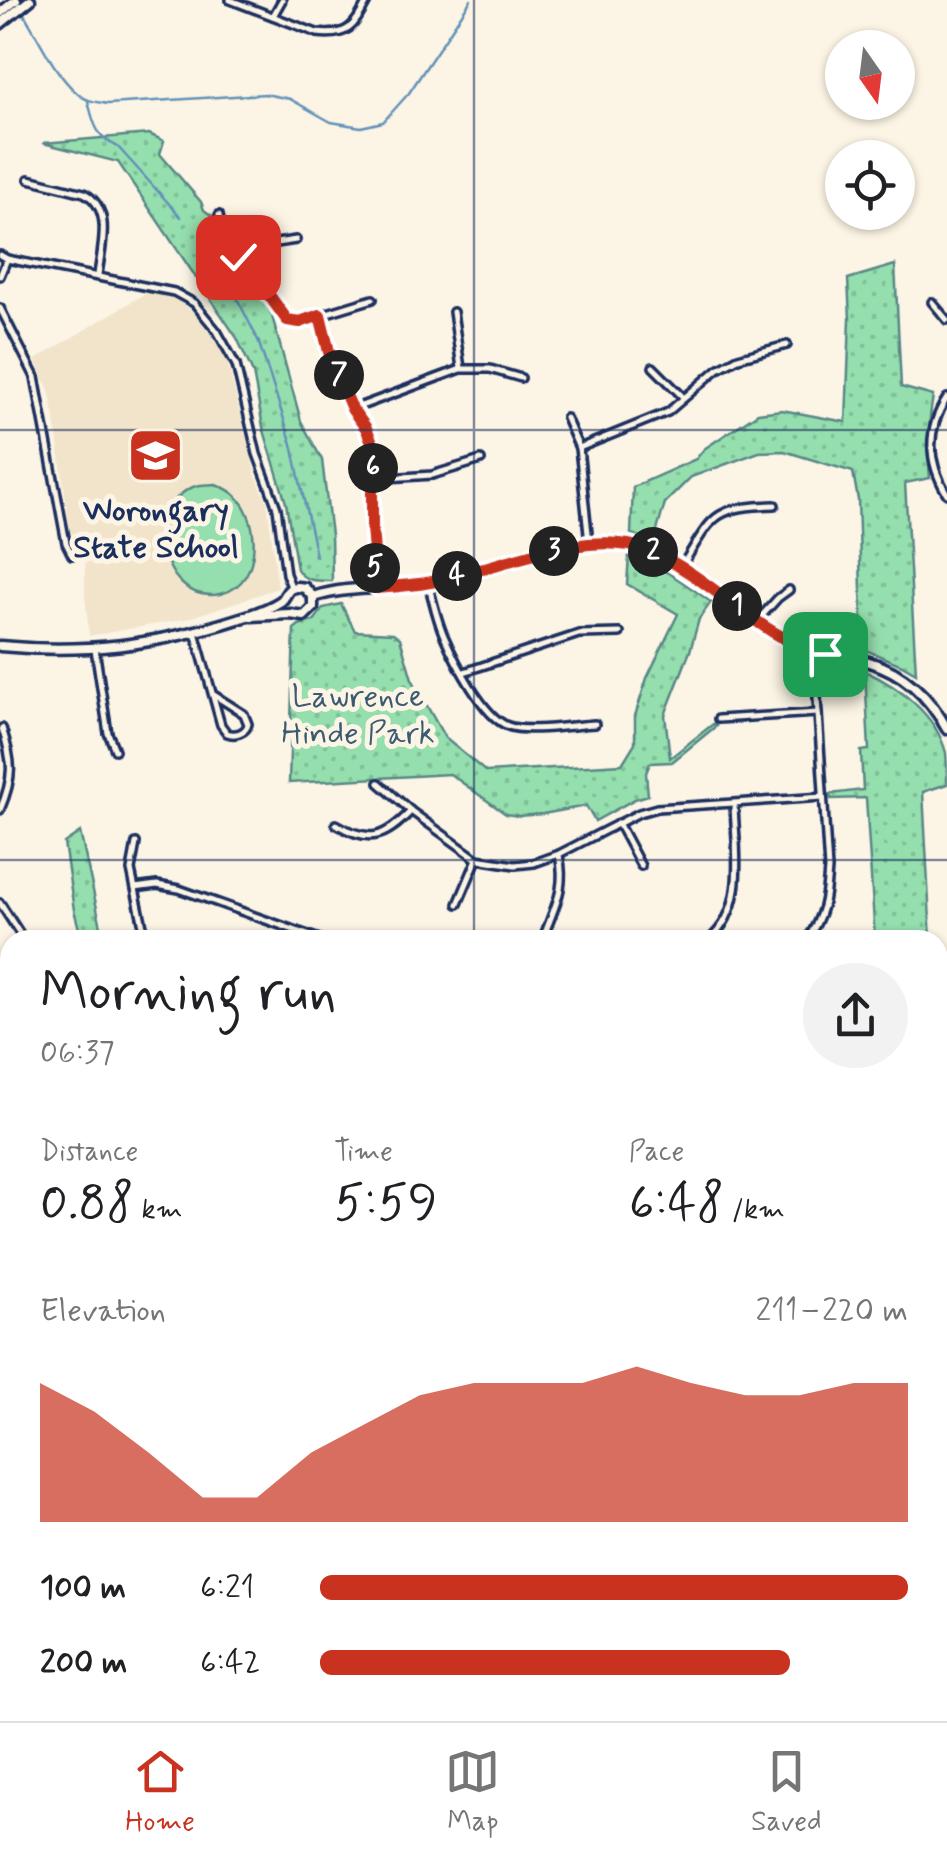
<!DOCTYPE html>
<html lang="en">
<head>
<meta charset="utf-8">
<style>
	body { margin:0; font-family:Mynerve,sans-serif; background:#f2f2f2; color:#202124; height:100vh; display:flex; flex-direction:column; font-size:38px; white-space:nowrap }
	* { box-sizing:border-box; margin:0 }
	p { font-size:32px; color:#757577 }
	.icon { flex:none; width:55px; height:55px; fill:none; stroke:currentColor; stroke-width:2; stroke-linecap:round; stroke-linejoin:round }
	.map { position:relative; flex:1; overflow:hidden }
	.details { position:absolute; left:0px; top:930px; width:948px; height:792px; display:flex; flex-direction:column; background:#fff; border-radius:30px 30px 0 0; box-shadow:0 2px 8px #0004 }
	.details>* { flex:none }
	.needle { width:65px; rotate:166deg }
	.fabs { position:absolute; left:825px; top:30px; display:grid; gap:20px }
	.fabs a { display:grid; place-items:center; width:90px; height:90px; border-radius:50%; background:#fff; box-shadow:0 2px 8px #0004; font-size:50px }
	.pin { position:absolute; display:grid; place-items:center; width:85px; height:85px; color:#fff; margin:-42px; border-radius:20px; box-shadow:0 5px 15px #0006 }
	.km { position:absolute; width:50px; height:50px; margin:-25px; border-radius:50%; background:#222; color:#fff; font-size:28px; line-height:50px; text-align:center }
	.round { display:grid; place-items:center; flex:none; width:105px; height:105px; border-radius:52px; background:#f2f2f2 }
	.summary { display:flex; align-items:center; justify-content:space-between; height:170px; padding:0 40px }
	h1 { font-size:55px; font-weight:600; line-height:75px }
	.metrics { display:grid; grid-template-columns:repeat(3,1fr); gap:15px; height:170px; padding:10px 40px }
	.metrics div { display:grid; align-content:center }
	.metrics b { font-size:50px; font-weight:600 }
	.metrics small { font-size:28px; font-weight:400 }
	.metrics p { font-size:28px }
	.chart { height:280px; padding:20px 40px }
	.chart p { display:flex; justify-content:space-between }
	.chart svg { width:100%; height:180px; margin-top:10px; fill:#c8321e; opacity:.7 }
	ul { padding:0 40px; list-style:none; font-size:32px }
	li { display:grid; grid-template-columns:160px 120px 1fr; align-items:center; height:75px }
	li i { height:25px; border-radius:12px; background:#c8321e }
	.tab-bar { display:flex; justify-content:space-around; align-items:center; height:140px; border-top:2px solid #e0e0e0; background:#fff; font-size:28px; color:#757577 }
	.tab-bar a { display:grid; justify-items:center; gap:5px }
	.tab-bar .active { color:#c8321e }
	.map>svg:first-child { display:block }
	.built { fill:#f2e4cb }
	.grass { fill:url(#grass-dots); stroke:#588786; stroke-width:2.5 }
	.pitch { fill:#95dfae; stroke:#588786; stroke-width:2.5 }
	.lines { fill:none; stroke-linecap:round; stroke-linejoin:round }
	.stream { stroke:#6491b9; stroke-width:2.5 }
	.street-casing { stroke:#1b2f5e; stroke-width:12 }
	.secondary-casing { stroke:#1b2f5e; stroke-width:15 }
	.highway-casing { stroke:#1b2f5e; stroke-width:18 }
	.street { stroke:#fcf5e5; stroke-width:5 }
	.secondary { stroke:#fcf5e5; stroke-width:8 }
	.highway { stroke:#fcf5e5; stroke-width:10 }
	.route-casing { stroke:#fff; stroke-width:20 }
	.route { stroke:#c8321e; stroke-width:12 }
	.grid { fill:none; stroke:#1b2f5e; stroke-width:2.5; stroke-opacity:0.55 }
	.labels { text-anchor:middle; stroke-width:10; stroke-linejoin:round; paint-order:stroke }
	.poi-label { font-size:32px; font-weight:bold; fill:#1b2f5e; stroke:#fcf5e5 }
	.park-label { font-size:32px; fill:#3a5b72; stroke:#fcf5e5 }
</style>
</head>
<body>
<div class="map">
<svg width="947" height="1721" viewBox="0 0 947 1721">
	<defs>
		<pattern id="grass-dots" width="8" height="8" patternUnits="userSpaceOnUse" patternTransform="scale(2.5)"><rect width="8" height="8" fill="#95dfae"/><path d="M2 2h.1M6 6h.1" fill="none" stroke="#80c098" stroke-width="1.8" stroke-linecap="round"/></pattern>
	</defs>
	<rect width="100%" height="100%" fill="#fcf5e5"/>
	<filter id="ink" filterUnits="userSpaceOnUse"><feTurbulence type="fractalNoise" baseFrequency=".01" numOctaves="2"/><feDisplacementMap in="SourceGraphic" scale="20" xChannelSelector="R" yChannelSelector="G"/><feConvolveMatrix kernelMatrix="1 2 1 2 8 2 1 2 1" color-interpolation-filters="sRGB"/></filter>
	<g filter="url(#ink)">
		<!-- built -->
		<g class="built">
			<path d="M149 291 176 298 198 316 226 357 256 476 267 502 278 588 186 619 89 636 85 595V551L70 531 54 414 49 390 35 360Z"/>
			<path d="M406 1713V1721H194L185 1713Z"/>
		</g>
		<!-- grass -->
		<g class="grass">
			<path d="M149 134 164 141 160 154 201 202 204 210 215 218 220 240 234 265 262 296 272 316 301 421 322 460 331 535 332 581C318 581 304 582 297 569L286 503 263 427 253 373 237 338 118 162 43 143Z"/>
			<path d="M895 265 901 387 933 396C928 424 927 449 930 478L905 483 916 673 902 665 863 649 858 500 853 472 784 451 759 452 691 477 665 503 654 541 631 534 633 487 696 459 704 449 758 413 782 410 846 422 850 319 848 279Z"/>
			<path d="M629 556C661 565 684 583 711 602L699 619 690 651 665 715 670 758 713 724 716 726 672 762 650 763 646 773 648 795 635 799 595 821 586 806 543 814 518 816 506 814 450 774 289 783 294 629 299 625 314 621 323 608 341 604 355 631 393 633 400 638 412 679 445 738 486 772 622 764 635 743V716L647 678 678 614 627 584Z"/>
			<path d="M865 671C899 687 936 714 946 753 947 763 947 774 947 784L923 792 931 940H875L866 798 831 799 830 794 863 790 861 751 869 750Z"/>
			<path d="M80 832 104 940H82L74 910 64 843Z"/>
			<path d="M10 1390V1512L0 1496V1392L5 1395Z"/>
		</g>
		<!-- pitch -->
		<path class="pitch" d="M216 484C223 487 231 491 236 496 257 516 260 561 241 582 234 590 225 594 214 595 158 598 144 507 193 487 200 484 208 485 216 484Z"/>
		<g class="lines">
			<!-- stream -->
			<g class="stream">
				<path d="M21 9C38 36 53 72 77 93 85 101 97 102 108 104L265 94 290 99 331 122 361 127 383 122 409 93 471 0"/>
				<path d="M88 101C94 124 95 136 118 147L181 217"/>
				<path d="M199 271 235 294 258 340 292 444 316 556"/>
				<path d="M0 1420 10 1419"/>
			</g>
			<defs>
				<g id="street">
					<path d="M230 0 317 33C349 37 354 26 368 0"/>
					<path d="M273 16 282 0"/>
					<path d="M29 179 84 193C114 209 101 248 98 275"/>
					<path d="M219 215C224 251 243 262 264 288 272 299 279 310 287 320L301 321 373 299"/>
					<path d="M0 255 7 259 174 292 194 303 217 331 236 365 257 454 277 508 286 574 292 589"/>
					<path d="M237 257 263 245 296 240"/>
					<path d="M0 276 7 259"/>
					<path d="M932 302 947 320"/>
					<path d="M0 308 35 377 66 543 72 555"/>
					<path d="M453 312 461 368"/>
					<path d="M320 315 331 360 352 409 366 428 372 443V528L377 588"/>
					<path d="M653 367 684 398"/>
					<path d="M947 398C926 430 927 461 947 494"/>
					<path d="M353 409 461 369H490L521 378"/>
					<path d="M566 418 579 448 589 543"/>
					<path d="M579 448 668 412 718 369 738 358 787 345"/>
					<path d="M373 479 432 475 481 460"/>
					<path d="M682 566C713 516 712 507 775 505"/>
					<path d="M428 583C433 601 437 620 444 636 455 661 483 717 508 726 527 733 573 725 595 724"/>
					<path d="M758 620 778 598 789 590"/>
					<path d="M195 632 221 725 227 733C235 736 246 733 248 724L244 714 214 695"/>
					<path d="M95 649 108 733 115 750"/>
					<path d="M464 672 579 634 620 633"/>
					<path d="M718 719 818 713"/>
					<path d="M379 783 411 811 477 859 515 865 534 863 559 854 639 813 657 808 823 797"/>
					<path d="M0 810C14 777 13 762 2 728"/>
					<path d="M618 823 641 866"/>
					<path d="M336 824C370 844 385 838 411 811"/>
					<path d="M136 843 131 870 146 940"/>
					<path d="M135 888 157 885 179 889 322 940"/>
					<path d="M0 903 24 940"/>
					<path d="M458 904 477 859"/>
					<path d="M545 933C556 904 566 887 559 855"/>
					<path d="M709 940C748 908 735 848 734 804"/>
					<path d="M807 940C824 914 826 899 828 869L814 651"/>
					<path d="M0 1163 10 1161"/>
					<path d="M0 1365H10"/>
				</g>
				<g id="secondary">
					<path d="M0 13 16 0"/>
					<path d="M0 24 30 0"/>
					<path d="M313 597C349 585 389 590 426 584 493 572 582 525 648 550 702 571 742 620 795 643 820 653 844 655 869 662 904 672 930 698 947 729"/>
					<path d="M251 616 290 614 304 616 313 607V597"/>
					<path d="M0 646C85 654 157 645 238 619 251 615 269 609 281 601 285 598 286 592 290 589 296 586 299 587 305 588L313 597"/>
					<path d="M938 1214 947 1216"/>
					<path d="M938 1226 947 1228"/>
					<path d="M0 1258 10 1257"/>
					<path d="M0 1266 10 1265"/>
					<path d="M0 1529 10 1542"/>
					<path d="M0 1642 10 1653"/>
					<path d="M52 1712 56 1721"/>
					<path d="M63 1712 69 1721"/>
					<path d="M175 1712 183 1721"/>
				</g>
				<g id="highway">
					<path d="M0 1555 10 1567"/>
					<path d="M0 1580 10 1591"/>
					<path d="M0 1605 10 1615"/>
					<path d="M104 1712 113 1721"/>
					<path d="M129 1712 138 1721"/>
				</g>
			</defs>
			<!-- street casing -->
			<use href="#street" class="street-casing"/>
			<!-- secondary casing -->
			<use href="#secondary" class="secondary-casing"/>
			<!-- highway casing -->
			<use href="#highway" class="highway-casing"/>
			<!-- street -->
			<use href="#street" class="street"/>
			<!-- secondary -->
			<use href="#secondary" class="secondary"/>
			<!-- highway -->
			<use href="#highway" class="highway"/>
		</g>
	</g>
	<g class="lines" filter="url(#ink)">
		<defs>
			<path id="route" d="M238 257 244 268 261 284 287 320 300 322 320 315 331 360 352 409 366 428 372 442V528L377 588C400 586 423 585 445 579 503 565 591 528 647 550 711 575 757 638 825 654"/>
		</defs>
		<!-- route casing -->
		<use href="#route" class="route-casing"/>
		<!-- route -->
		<use href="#route" class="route"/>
	</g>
	<!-- grid -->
	<path class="grid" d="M474 0V940M0 430H947M0 860H947M0 1291H10M938 1291H947M474 1712V1721"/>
	<!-- icons -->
	<defs>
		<symbol id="school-square" viewBox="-11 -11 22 22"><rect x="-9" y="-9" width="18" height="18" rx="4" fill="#c8321e" stroke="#fcf5e5"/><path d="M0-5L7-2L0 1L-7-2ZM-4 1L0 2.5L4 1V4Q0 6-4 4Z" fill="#fff"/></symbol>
	</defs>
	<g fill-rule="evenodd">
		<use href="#school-square" x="124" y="424" width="63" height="63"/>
	</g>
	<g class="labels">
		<!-- poi labels -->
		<g class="poi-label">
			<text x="156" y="520">Worongary<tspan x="156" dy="37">State School</tspan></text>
		</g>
		<!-- park labels -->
		<g class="park-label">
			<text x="358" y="706">Lawrence<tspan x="358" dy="37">Hinde Park</tspan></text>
		</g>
	</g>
</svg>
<div class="fabs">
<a><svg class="needle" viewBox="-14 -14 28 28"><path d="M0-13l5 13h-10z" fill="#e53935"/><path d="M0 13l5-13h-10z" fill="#757577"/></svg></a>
<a><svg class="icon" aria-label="locate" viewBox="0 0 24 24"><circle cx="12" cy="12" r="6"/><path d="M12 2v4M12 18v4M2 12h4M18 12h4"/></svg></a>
</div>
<div class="pin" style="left:825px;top:654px;background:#1e9e55"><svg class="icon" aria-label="arrive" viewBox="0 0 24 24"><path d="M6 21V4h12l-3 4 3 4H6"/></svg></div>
<div class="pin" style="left:238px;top:257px;background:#d93025"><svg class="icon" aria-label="check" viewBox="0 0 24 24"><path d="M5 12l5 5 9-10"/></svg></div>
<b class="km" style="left:737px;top:606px">1</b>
<b class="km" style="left:653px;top:552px">2</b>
<b class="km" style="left:554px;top:551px">3</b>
<b class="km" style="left:457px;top:576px">4</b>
<b class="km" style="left:375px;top:568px">5</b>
<b class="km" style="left:373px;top:468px">6</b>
<b class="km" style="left:339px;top:375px">7</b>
<section class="details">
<div class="summary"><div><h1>Morning run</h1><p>06:37</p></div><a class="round"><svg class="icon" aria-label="share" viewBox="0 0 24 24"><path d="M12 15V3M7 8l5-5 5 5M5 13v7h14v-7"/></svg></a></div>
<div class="metrics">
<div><p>Distance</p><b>0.88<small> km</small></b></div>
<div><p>Time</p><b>5:59</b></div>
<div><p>Pace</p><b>6:48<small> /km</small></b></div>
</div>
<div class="chart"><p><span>Elevation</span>211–220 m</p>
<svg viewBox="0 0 160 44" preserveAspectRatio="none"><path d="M0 44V10L10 17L20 27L30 38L40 38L50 27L60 20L70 13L80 10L90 10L100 10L110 6L120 10L130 13L140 13L150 10L160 10V44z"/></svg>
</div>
<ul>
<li><b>100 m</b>6:21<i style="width:100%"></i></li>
<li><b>200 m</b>6:42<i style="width:80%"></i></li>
</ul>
</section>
</div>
<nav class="tab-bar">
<a class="active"><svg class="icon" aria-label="home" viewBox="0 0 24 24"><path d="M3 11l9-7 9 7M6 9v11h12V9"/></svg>Home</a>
<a><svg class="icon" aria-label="map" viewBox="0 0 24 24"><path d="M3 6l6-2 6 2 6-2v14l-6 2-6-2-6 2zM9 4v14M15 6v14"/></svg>Map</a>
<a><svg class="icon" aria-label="saved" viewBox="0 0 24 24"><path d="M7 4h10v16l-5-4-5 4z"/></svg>Saved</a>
</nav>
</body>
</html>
